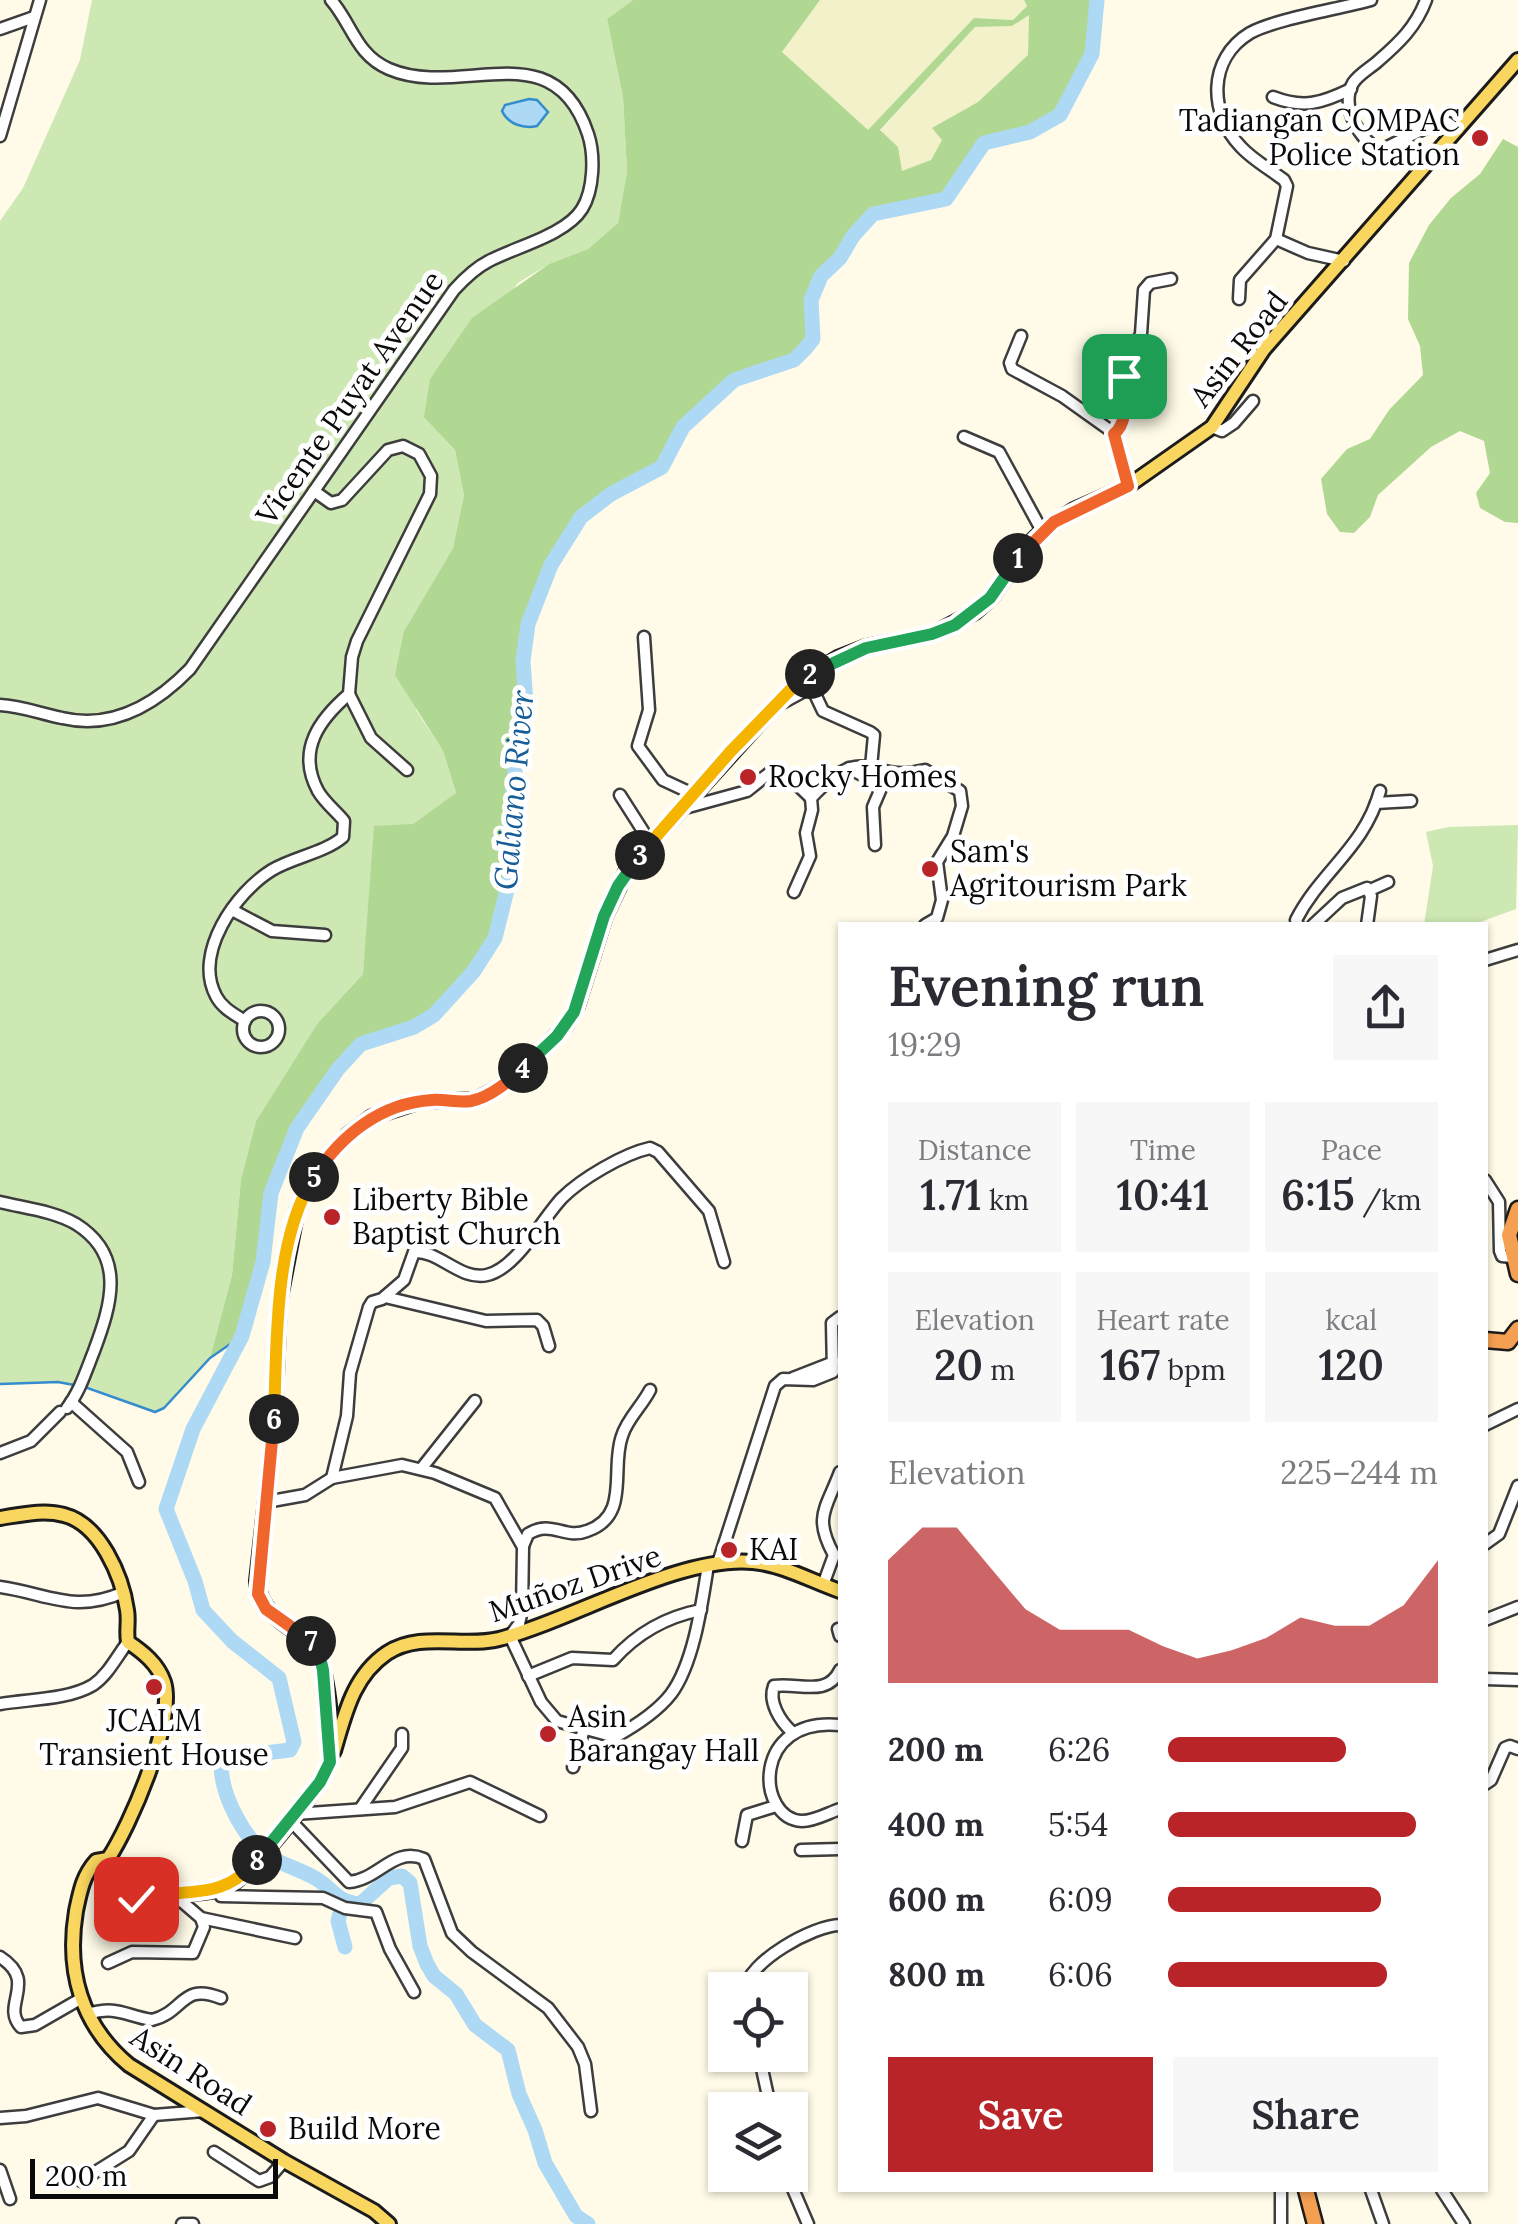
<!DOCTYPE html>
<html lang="en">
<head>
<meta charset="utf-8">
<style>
	body { margin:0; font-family:Lora,serif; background:#f7f7f7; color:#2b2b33; height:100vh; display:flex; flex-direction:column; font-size:38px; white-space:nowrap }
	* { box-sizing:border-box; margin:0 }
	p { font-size:32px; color:#7c7c81 }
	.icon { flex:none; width:55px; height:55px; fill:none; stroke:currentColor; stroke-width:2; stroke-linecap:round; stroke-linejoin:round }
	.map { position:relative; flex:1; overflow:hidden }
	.side { position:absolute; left:838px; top:922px; width:650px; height:1270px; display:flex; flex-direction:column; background:#fff; border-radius:0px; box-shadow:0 2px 8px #0004 }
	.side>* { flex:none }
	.fabs { position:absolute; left:708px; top:1972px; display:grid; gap:20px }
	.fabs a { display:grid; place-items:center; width:100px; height:100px; border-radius:0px; background:#fff; box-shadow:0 2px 8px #0004; font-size:50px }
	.scale { position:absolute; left:30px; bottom:25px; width:248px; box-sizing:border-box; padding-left:10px; border:5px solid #0a0a0a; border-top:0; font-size:28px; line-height:35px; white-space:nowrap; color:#0a0a0a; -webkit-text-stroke:8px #fff; paint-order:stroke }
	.pin { position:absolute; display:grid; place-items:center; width:85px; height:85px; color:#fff; margin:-42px; border-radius:20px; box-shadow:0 5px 15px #0006 }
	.km { position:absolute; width:50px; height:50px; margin:-25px; border-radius:50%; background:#222; color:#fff; font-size:28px; line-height:50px; text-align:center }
	.round { display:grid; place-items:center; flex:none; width:105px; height:105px; border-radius:0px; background:#f7f7f7 }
	.summary { display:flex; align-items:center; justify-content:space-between; height:170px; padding:0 50px }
	h1 { font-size:55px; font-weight:600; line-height:75px }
	.stats { display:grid; grid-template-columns:repeat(3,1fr); gap:15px; height:170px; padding:10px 50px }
	.stats div { display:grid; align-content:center; border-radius:0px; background:#f7f7f7; text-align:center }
	.stats b { font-size:42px; font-weight:600 }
	.stats small { font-size:28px; font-weight:400 }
	.stats p { font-size:28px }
	.chart { height:280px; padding:20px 50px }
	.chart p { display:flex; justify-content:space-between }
	.chart svg { width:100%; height:180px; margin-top:10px; fill:#b82428; opacity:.7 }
	.cta { display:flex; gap:20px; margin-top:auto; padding:20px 50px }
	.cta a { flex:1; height:115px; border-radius:0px; background:#b82428; color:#fff; font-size:40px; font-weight:600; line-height:115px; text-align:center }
	.cta a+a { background:#f7f7f7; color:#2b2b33 }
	ul { padding:0 50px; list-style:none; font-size:32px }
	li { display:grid; grid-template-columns:160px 120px 1fr; align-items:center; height:75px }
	li i { height:25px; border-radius:12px; background:#b82428 }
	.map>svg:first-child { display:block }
	.farmland { fill:#f3f1c9 }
	.green { fill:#cde8b3 }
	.forest { fill:#b0d892; fill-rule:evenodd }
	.water { fill:#add9f5; stroke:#358ccc; stroke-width:2.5 }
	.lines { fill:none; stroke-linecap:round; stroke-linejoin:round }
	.stream { stroke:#358ccc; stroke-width:2.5 }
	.river { stroke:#add9f5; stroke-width:15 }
	.minor-casing { stroke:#3d3d3d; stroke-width:15 }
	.major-casing { stroke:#1b1b1b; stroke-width:18 }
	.highway-casing { stroke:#1b1b1b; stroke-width:19 }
	.minor { stroke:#fff; stroke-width:10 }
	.major { stroke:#f8d65f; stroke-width:12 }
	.highway { stroke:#f49f51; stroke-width:14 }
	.split-1-casing { stroke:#fff; stroke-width:20 }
	.split-2-casing { stroke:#fff; stroke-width:20 }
	.split-3-casing { stroke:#fff; stroke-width:20 }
	.split-4-casing { stroke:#fff; stroke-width:20 }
	.split-5-casing { stroke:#fff; stroke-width:20 }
	.split-6-casing { stroke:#fff; stroke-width:20 }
	.split-7-casing { stroke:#fff; stroke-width:20 }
	.split-8-casing { stroke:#fff; stroke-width:20 }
	.split-9-casing { stroke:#fff; stroke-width:20 }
	.split-1 { stroke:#f0652b; stroke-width:12 }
	.split-2 { stroke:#22a559; stroke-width:12 }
	.split-3 { stroke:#f5b400; stroke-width:12 }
	.split-4 { stroke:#22a559; stroke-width:12 }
	.split-5 { stroke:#f0652b; stroke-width:12 }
	.split-6 { stroke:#f5b400; stroke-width:12 }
	.split-7 { stroke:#f0652b; stroke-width:12 }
	.split-8 { stroke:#22a559; stroke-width:12 }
	.split-9 { stroke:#f5b400; stroke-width:12 }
	.poi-dot { fill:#b82428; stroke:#fff; stroke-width:4 }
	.labels { text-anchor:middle; stroke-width:10; stroke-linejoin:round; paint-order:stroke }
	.poi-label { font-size:30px; fill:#0a0a0a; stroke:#fff; text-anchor:start }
	.street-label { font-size:30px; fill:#0a0a0a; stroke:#fff }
	.water-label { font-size:32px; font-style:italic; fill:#165d9a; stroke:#fff }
</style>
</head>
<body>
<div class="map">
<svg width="1518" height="2224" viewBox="0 0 1518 2224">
	<rect width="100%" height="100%" fill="#fffbe8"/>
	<!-- farmland -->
	<g class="farmland">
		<path d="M820 0H1024L1027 6 1013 20 974 18 868 131 782 52Z"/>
		<path d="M1029 14 1028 55 978 102 933 128 942 140 931 161 902 172 880 131 975 27 1012 26Z"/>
	</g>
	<!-- green -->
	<g class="green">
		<path d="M92 0H633L607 19 623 97 627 171 618 223 588 249 549 264 518 283 425 417 455 450 464 495 453 548 404 631 416 710 443 751 456 794 413 824 370 904 363 974 317 1024 256 1121 241 1179 232 1275 210 1358 164 1408 155 1412 93 1388 58 1382 0 1384V221L23 188 80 60Z"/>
		<path d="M1518 825 1516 909 1472 925H1424L1433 866 1426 832 1448 827Z"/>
	</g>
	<!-- forest -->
	<g class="forest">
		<path d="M633 0H820L782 52 868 130 974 18 1013 20 1027 6 1024 0H1097L1092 54 1060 115 1030 132 984 143 946 199 873 214 853 236 840 258 821 276 811 300 813 339 805 349 794 360 734 380 683 427 662 467 611 494 581 517 551 565 528 624 523 661 526 703 519 736 509 824 512 870 495 938 474 971 434 1015 414 1027 361 1044 338 1069 297 1128 271 1193 263 1262 242 1336 210 1358 232 1275 241 1179 256 1121 317 1024 363 974 374 826 413 824 456 793 443 751 395 675 404 631 453 548 464 495 455 450 424 417 430 379 472 318 549 264 588 249 618 223 627 171 623 97 607 19ZM1029 15 1028 55 978 102 932 128 942 140 931 160 902 171 898 147 880 130 975 27 1012 26Z"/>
		<path d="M1503 139 1518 147V523L1505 522 1480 508 1476 493 1490 473 1484 441 1460 431 1431 447 1378 495 1370 517 1354 533 1340 532 1327 514 1321 479 1347 449 1370 439 1389 410 1423 375 1420 346 1408 319 1409 263 1429 225 1451 198 1480 174Z"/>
	</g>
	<!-- water -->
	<path class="water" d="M529 99 537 100 548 112 537 126C523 129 508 124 502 111L505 105Z"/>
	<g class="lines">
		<!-- stream -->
		<g class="stream">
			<path d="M0 1384 58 1382 74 1385"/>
			<path d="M82 1386 155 1412 164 1408 210 1358 242 1336"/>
		</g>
		<!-- river -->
		<g class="river">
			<path d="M343 1902 338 1921 345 1947"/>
			<path d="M588 2224 576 2216 545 2163 535 2130 519 2094 508 2050 475 2025 456 1994 434 1976 427 1964 420 1946 410 1883 402 1876 389 1878 360 1904C334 1901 334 1889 315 1878 301 1870 286 1866 272 1858 245 1842 222 1797 221 1766L248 1755 290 1750 294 1742 279 1678 232 1641 203 1610 195 1581 166 1509 193 1429 242 1336 263 1262 271 1193 297 1128 338 1069 361 1044 414 1027 434 1015 474 971 495 938 512 870 509 824 519 736 526 703 523 661 528 624 551 565 581 517 611 494 662 467 683 427 734 380 794 360 805 349 813 339 811 300 821 276 840 258 853 236 873 214 946 199 984 143 1030 132 1060 115 1092 54 1097 0"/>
		</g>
		<defs>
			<g id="minor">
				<path d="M1426 0C1416 27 1399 43 1377 62 1370 68 1358 75 1353 83 1340 105 1359 142 1381 150L1438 122 1448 123 1458 130"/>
				<path d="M0 29 34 17"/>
				<path d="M1273 97C1304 109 1322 103 1351 89"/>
				<path d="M0 136 40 0"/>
				<path d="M1276 239 1308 253 1344 261"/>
				<path d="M1239 299 1240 280 1276 239 1287 186 1284 180C1271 170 1253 160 1241 147 1209 114 1207 59 1250 33 1275 19 1339 9 1371 0"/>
				<path d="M1021 336 1010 363 1012 369 1062 396 1114 433 1128 486"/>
				<path d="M1212 427 1222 431 1234 423 1253 401"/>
				<path d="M1114 433 1122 425 1125 368 1141 334 1144 290 1150 283 1171 279"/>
				<path d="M964 437 999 452 1042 531"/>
				<path d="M644 637 649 710 638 746 663 780 693 794"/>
				<path d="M349 694 371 738 407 770"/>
				<path d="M784 702 808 689 814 692 823 711 870 732 874 735 871 767"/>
				<path d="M0 705C22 706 41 714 62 718 113 730 156 704 190 669L454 290C464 279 475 268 489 261 515 247 566 235 582 209 594 190 595 155 588 134 553 29 461 100 389 69 356 55 352 24 331 0"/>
				<path d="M849 768 882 786 873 807 875 845"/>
				<path d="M620 795 650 842"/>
				<path d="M1376 803 1411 801"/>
				<path d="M681 809 747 791 773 770 786 774 811 798"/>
				<path d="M1370 890 1388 882"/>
				<path d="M794 892 810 856 806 833 812 810 811 798C867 738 867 785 925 770L960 791 962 806 953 836 937 862 942 900 937 918 925 925"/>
				<path d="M232 910 272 931 325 935"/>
				<path d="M1298 925 1296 920C1322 870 1364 848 1380 791"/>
				<path d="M1313 925 1342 898 1367 888 1371 896 1367 925"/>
				<path d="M1485 960 1518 950"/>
				<circle cx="261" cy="1029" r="18"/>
				<path d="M245 1021C234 1014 222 1008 216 996 193 953 236 892 272 870 294 857 324 853 343 837L344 821C336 811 325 803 318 791 296 750 320 719 349 694L352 657 357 641 430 494 431 476 419 454 403 446 388 450 342 500 331 503 314 491"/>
				<path d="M1485 1180 1499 1202 1500 1251 1502 1256 1512 1257"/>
				<path d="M0 1202C24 1208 54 1211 76 1224 127 1256 111 1305 94 1351 86 1371 80 1391 67 1408"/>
				<path d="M385 1297 486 1321 537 1320 543 1326 549 1346"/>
				<path d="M793 1378 834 1362"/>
				<path d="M71 1402 127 1452 139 1482"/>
				<path d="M1485 1425 1518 1409"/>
				<path d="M0 1453 31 1441 60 1412"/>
				<path d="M421 1469 475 1401"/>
				<path d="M332 1478 347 1416 350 1373 369 1307 372 1302 382 1299 404 1280 414 1252C439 1250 460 1281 487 1275 516 1269 542 1219 562 1198 581 1179 623 1154 650 1148L658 1152 709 1211 724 1262"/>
				<path d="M266 1502 305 1495 332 1478 402 1465 435 1473 495 1498 523 1547 522 1610 519 1624 510 1636 541 1702 557 1721 615 1737C635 1726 657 1712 671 1694 694 1663 702 1603 708 1565"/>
				<path d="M1485 1544 1499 1534 1518 1486"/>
				<path d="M523 1546 528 1534C552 1519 564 1540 587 1531 631 1516 610 1469 622 1436 627 1419 642 1406 650 1390"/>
				<path d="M718 1563 775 1386 783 1379 813 1380 833 1372 832 1323 840 1317"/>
				<path d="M823 1585 834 1555C813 1517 826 1509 840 1472"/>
				<path d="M0 1587C49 1594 74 1614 124 1592"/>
				<path d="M1485 1620 1518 1607"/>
				<path d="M838 1629 840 1636"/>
				<path d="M528 1676 572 1658 613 1660C637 1633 665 1617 701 1610"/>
				<path d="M1485 1679 1518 1680"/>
				<path d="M0 1704C29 1699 68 1700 93 1685 108 1675 117 1656 128 1642"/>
				<path d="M840 1725C751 1716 756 1819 802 1821 815 1821 828 1813 840 1809"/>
				<path d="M792 1732C780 1721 768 1702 774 1686 798 1682 827 1698 840 1670"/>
				<path d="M573 1767 584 1729"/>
				<path d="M1485 1784 1491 1780 1505 1748 1510 1746 1518 1749"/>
				<path d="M360 1809 402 1748V1734"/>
				<path d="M295 1814 395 1807 470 1782 540 1816"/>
				<path d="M290 1820 349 1882C378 1880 394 1846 424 1859L452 1933 472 1952 548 2008 578 2047 585 2064 591 2111"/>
				<path d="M742 1841 747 1815 776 1806"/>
				<path d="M801 1850 840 1849"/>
				<path d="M217 1890 221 1896 323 1898 345 1908 376 1912 390 1949 414 1992"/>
				<path d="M201 1918 295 1938"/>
				<path d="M0 1957C39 1982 0 2005 21 2027L35 2025 82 1998"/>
				<path d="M108 1963 132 1952 193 1953 204 1927 201 1918 173 1894"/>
				<path d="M745 1990C747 1962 814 1925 840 1925"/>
				<path d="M88 2014C118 2005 125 2016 152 2020 185 2012 181 1982 221 1998"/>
				<path d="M759 2055 771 2110"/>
				<path d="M0 2118 26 2116 98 2098 154 2115 204 2111"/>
				<path d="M214 2152 259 2181 270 2177 284 2161"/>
				<path d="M0 2170 10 2199"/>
				<path d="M787 2175 808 2224"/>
				<path d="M81 2181 129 2151 154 2115"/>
				<path d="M1371 2190 1383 2224"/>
				<path d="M1442 2190 1464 2224"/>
				<path d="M182 2224H193"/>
				<path d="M1281 2224V2190"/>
			</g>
			<g id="major">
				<path d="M0 1518C20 1515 43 1509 64 1515 100 1524 122 1576 127 1610 129 1621 126 1631 128 1642 143 1652 158 1664 164 1682 176 1720 130 1826 108 1859"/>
				<path d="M334 1751C345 1714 353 1676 387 1653 420 1631 464 1648 499 1639 573 1620 679 1555 753 1562 784 1565 811 1581 840 1591"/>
				<path d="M108 1859 110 1869 106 1893 116 1902C129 1902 141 1896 154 1895 179 1892 207 1896 230 1885 250 1875 328 1780 330 1759 334 1728 327 1673 315 1644 290 1627 259 1614 257 1581L274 1428 279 1303 297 1210 318 1170 348 1135 372 1117 421 1101 475 1100 496 1090 537 1056 566 1025 577 1006 605 916 628 868 773 708 799 682 838 658 866 647 933 634 975 612 991 598 1028 545 1042 531 1074 510 1128 486 1212 427 1264 349 1518 60"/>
				<path d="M108 1859 96 1861C83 1875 80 1892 76 1911 66 1971 81 2025 129 2065L284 2161 374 2211 389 2224"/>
			</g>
			<g id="highway">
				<path d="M1518 1209 1509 1235 1518 1274"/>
				<path d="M1485 1340 1508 1342 1518 1329"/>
				<path d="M1306 2190 1315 2224"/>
			</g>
		</defs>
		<!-- minor casing -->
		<use href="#minor" class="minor-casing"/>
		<!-- major casing -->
		<use href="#major" class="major-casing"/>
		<!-- highway casing -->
		<use href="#highway" class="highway-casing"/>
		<!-- minor -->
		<use href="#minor" class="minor"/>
		<!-- major -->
		<use href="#major" class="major"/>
		<!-- highway -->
		<use href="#highway" class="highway"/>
	</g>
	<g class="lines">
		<defs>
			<path id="split-1" d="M1018 558 1054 522 1128 486 1114 434C1130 421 1123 395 1124 376"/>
			<path id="split-2" d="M810 674 866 648 932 634 955 625 990 598 1018 558"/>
			<path id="split-3" d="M640 855 731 751 798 682 810 674"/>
			<path id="split-4" d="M523 1068 557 1036 574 1012 604 916 618 886 640 855"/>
			<path id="split-5" d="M314 1177C341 1135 381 1103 432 1100 445 1099 459 1103 471 1101 491 1097 509 1081 523 1068"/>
			<path id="split-6" d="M274 1419C277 1346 273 1241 314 1177"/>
			<path id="split-7" d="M274 1419 258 1594 266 1609 311 1641"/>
			<path id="split-8" d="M257 1860 320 1782 330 1762 323 1670 319 1653 311 1641"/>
			<path id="split-9" d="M136 1899C185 1886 220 1904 257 1860"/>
		</defs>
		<!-- split-1 casing -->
		<use href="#split-1" class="split-1-casing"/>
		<!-- split-2 casing -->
		<use href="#split-2" class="split-2-casing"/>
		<!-- split-3 casing -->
		<use href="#split-3" class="split-3-casing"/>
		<!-- split-4 casing -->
		<use href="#split-4" class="split-4-casing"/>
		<!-- split-5 casing -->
		<use href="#split-5" class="split-5-casing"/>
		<!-- split-6 casing -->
		<use href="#split-6" class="split-6-casing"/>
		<!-- split-7 casing -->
		<use href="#split-7" class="split-7-casing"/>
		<!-- split-8 casing -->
		<use href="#split-8" class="split-8-casing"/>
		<!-- split-9 casing -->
		<use href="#split-9" class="split-9-casing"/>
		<!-- split-1 -->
		<use href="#split-1" class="split-1"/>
		<!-- split-2 -->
		<use href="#split-2" class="split-2"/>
		<!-- split-3 -->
		<use href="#split-3" class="split-3"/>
		<!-- split-4 -->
		<use href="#split-4" class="split-4"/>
		<!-- split-5 -->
		<use href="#split-5" class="split-5"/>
		<!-- split-6 -->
		<use href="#split-6" class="split-6"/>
		<!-- split-7 -->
		<use href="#split-7" class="split-7"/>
		<!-- split-8 -->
		<use href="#split-8" class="split-8"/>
		<!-- split-9 -->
		<use href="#split-9" class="split-9"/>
	</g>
	<!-- markers -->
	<g class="poi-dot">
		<circle cx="1480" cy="138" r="10"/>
		<circle cx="748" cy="777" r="10"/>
		<circle cx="930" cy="869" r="10"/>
		<circle cx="332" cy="1217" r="10"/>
		<circle cx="729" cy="1550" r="10"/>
		<circle cx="154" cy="1687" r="10"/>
		<circle cx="548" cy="1734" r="10"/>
		<circle cx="268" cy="2129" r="10"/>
	</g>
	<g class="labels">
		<!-- poi labels -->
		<g class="poi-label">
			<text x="1460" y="131" text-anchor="end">Tadiangan COMPAC<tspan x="1460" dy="34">Police Station</tspan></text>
			<text x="768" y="787">Rocky Homes</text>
			<text x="950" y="862">Sam's<tspan x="950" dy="34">Agritourism Park</tspan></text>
			<text x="352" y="1210">Liberty Bible<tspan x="352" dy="34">Baptist Church</tspan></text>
			<text x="749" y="1560">KAI</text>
			<text x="568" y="1727">Asin<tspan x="568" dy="34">Barangay Hall</tspan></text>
			<text x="154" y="1731" text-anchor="middle">JCALM<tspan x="154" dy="34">Transient House</tspan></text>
			<text x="288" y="2139">Build More</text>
		</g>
		<!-- street labels -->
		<g class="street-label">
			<text transform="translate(1239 349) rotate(-52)" y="10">Asin Road</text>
			<text transform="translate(350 398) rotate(-55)" y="10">Vicente Puyat Avenue</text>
			<text transform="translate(575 1584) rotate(-19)" y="10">Muñoz Drive</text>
			<text transform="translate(191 2071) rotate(33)" y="10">Asin Road</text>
		</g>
		<!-- water labels -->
		<g class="water-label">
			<text transform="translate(514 790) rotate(-85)" y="11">Galiano River</text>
		</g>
	</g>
</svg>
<div class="fabs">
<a><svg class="icon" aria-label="locate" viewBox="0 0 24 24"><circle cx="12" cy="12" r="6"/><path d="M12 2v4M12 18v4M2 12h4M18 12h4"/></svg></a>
<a><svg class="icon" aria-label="layers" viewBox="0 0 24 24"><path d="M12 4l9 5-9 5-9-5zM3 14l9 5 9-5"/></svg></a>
</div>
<div class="scale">200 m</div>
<div class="pin" style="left:1124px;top:376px;background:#1e9e55"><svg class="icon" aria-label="arrive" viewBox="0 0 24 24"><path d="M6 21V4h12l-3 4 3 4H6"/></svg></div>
<div class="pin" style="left:136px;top:1899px;background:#d93025"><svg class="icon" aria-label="check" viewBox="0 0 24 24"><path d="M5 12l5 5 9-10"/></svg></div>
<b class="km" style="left:1018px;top:558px">1</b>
<b class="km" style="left:810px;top:674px">2</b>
<b class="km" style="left:640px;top:855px">3</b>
<b class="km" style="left:523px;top:1068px">4</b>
<b class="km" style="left:314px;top:1177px">5</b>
<b class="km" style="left:274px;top:1419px">6</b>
<b class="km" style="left:311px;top:1641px">7</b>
<b class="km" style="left:257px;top:1860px">8</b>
<section class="side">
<div class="summary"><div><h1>Evening run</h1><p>19:29</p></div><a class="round"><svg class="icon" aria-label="share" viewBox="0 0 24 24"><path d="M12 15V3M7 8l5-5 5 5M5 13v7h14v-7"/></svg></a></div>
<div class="stats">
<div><p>Distance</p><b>1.71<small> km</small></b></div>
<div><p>Time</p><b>10:41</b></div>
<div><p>Pace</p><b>6:15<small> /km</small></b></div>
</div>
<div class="stats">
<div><p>Elevation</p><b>20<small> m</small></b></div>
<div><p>Heart rate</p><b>167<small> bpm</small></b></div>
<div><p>kcal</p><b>120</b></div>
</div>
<div class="chart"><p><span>Elevation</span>225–244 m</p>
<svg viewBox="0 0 160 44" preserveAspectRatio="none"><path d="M0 44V14L10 6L20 6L30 16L40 26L50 31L60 31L70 31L80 35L90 38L100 36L110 33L120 28L130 30L140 30L150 25L160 14V44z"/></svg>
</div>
<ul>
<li><b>200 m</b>6:26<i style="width:66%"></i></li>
<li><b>400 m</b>5:54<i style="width:92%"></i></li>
<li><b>600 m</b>6:09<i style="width:79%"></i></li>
<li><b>800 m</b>6:06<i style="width:81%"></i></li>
</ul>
<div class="cta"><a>Save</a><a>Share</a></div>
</section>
</div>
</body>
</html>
